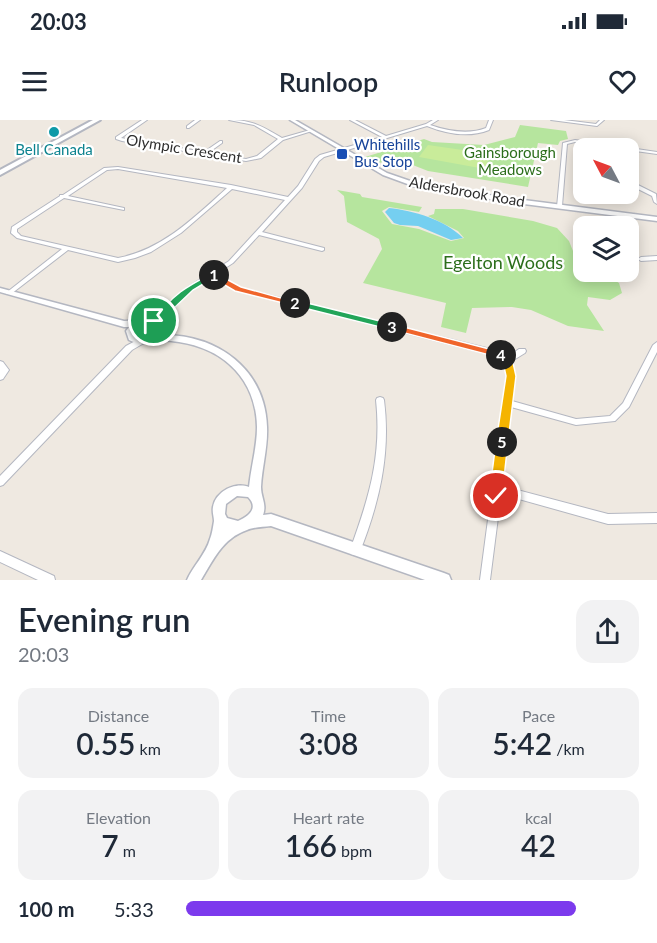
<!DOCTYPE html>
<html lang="en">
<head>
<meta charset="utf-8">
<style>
	body { margin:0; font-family:Lato,sans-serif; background:#f2f2f3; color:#1f2937; height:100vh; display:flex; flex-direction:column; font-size:22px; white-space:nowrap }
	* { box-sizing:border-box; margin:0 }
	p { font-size:20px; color:#747a83 }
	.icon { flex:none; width:33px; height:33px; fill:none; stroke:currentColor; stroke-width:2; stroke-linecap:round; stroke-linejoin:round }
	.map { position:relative; height:460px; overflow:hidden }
	.sheet { display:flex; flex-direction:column; background:#fff; flex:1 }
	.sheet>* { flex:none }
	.needle { width:39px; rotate:311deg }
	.controls { position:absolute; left:573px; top:18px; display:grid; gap:12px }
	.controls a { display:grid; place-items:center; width:66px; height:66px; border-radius:12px; background:#fff; box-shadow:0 3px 15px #0003; font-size:30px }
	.pin { position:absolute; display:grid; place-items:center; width:51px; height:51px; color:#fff; margin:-26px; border:3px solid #fff; border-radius:50%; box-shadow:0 2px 6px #0007 }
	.km { position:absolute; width:30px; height:30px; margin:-15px; border-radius:50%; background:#222; color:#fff; font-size:16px; line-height:30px; text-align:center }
	.round { display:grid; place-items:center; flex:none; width:63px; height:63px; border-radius:18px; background:#f2f2f3 }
	.headline { display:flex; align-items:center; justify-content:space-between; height:102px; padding:0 18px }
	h1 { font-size:33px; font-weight:600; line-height:45px }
	.stats { display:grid; grid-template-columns:repeat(3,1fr); gap:9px; height:102px; padding:6px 18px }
	.stats div { display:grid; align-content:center; border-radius:15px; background:#f2f2f3; text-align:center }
	.stats b { font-size:30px; font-weight:600 }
	.stats small { font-size:16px; font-weight:400 }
	.stats p { font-size:16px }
	ul { padding:0 18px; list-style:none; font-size:20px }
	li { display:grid; grid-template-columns:96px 72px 1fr; align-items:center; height:45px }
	li i { height:15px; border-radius:8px; background:#7c3aed }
	.status { display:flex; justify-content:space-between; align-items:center; height:42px; padding:0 30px; background:#fff; direction:ltr }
	.status svg { height:16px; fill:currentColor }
	header { display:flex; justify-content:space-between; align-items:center; height:78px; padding:0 18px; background:#fff; font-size:27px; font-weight:600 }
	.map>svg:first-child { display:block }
	.green { fill:#b6e59e }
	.pitch { fill:#c9ec9a }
	.water { fill:#75cff0 }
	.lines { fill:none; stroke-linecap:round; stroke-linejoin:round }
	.minor-casing { stroke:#b4b7c1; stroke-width:2 }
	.tertiary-casing { stroke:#b4b7c1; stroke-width:3 }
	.secondary-casing { stroke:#b4b7c1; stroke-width:4 }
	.minor { fill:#fff; fill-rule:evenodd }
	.tertiary { fill:#fff; fill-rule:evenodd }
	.secondary { fill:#fff; fill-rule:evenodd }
	.split-1 { fill:#22a559; stroke:#fff; stroke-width:1.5 }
	.split-2 { fill:#f0652b; stroke:#fff; stroke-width:1.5 }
	.split-3 { fill:#22a559; stroke:#fff; stroke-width:1.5 }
	.split-4 { fill:#f0652b; stroke:#fff; stroke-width:1.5 }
	.split-5 { fill:#f5b400; stroke:#fff; stroke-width:1.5 }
	.split-6 { fill:#f5b400; stroke:#fff; stroke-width:1.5 }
	.culture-dot { fill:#0f9aa8; stroke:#fff; stroke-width:2 }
	.transit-dot { fill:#1a4fb4; stroke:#fff; stroke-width:2 }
	.labels { text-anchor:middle; stroke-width:4.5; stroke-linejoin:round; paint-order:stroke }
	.far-transit-label { font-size:15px; fill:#164399; stroke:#fff; text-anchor:start }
	.far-street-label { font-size:15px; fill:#2e2e2e; stroke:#fff }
	.far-culture-label { font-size:15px; fill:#0d838f; stroke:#fff }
	.far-park-label { font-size:15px; fill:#2c6e1b; stroke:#fff }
	.park-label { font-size:18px; fill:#2c6e1b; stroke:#fff }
</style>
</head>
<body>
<div class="status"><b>20:03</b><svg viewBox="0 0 49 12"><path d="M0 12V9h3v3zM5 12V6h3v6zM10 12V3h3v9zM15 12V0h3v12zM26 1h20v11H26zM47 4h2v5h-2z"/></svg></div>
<header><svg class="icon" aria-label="menu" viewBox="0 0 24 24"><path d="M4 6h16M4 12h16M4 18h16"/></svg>Runloop<svg class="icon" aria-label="heart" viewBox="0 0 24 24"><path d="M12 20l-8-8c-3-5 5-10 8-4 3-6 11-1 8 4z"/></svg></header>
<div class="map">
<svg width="657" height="460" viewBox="0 0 657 460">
	<rect width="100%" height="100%" fill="#efe9e1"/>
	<!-- green -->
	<g class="green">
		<path d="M520 5 566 11 568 19 560 21 558 25 538 23 528 67 428 51 395 38 376 44 365 37 424 19 432 22 484 25 515 17Z"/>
		<path d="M337 70 360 74 362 77 422 87 419 92 389 87 382 91 392 104 419 109 451 121 464 118 458 111 428 96 434 94 435 89H463L533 101 557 108 569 121 573 131 583 138 584 152H601L619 163 622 173 610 180 588 177 587 185 604 211 568 206 531 190 512 187 472 188 466 213 441 207 446 183 363 163 382 129 379 119 347 102 344 76Z"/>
	</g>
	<!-- pitch -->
	<path class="pitch" d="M428 25 490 34 485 49 419 37Z"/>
	<!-- water -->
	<path class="water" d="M389 88C414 91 444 99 463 118L451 120 418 106 400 105 394 103 385 92Z"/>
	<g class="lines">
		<defs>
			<g id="minor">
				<path d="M142 0H147L121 18 204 32 220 21H222V23L208 33 246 39 257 36 278 19 254 5 229 0C253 0 261 6 282 18L310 10 312 11 283 20 261 38 246 41 122 21 116 19V17Z"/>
				<path d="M195 0H200L189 8H187V6Z"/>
				<path d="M350 0H355L386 16 426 4 433 0H438L430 5C448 11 468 15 486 8L489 0H493L489 10C469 18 447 14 427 6L324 37 319 41 302 68 262 112 324 128V130L322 131 259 115 233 143 216 154 240 168 503 232 509 236 519 229H525L526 231 525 233 512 241 515 256 512 281 576 299 610 296 623 283 653 225 657 222V232L629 287 615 301 576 305 511 287 502 366 608 394 657 393V403L608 404 501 374 490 460H480L507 256 504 241 500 237 236 170 212 157C205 161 197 165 191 171 179 181 164 202 148 202L146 200 148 198 164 189 188 167 229 141 285 80 232 69 181 113 151 132 135 138 118 142 68 130 11 174H7L6 173 62 129 17 118 11 113 12 107 60 76V75H63L104 48 118 47 231 65 288 77 298 66 315 39 320 35 382 17ZM118 49 227 68C195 97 162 130 118 138L21 116 17 112V109L64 78 124 90V88L68 76 107 50Z"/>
				<path d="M551 0H564L596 4 600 0H604L597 6Z"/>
				<path d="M575 20 657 32V34L628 30V28L575 22 567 24 562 86 557 87 563 23Z"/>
				<path d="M630 63H634L656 74 657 84 654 82 652 76 630 65Z"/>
				<path d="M657 136V140L641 141 638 139 641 137Z"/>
				<path d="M141 218 144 219 145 221 144 223 132 230 3 365 0 366V356L126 226Z"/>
				<path d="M0 241 3 242 9 250 3 259 0 260Z"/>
				<path d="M380 277 383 278 384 280C391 334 379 384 359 434L355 435 351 434 350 430C369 378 382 336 376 280L377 278Z"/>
				<path d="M0 431 54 456 55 460H38L0 442Z"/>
			</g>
			<g id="tertiary">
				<path d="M290 0H295L387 53 416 63 508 78 657 97V101L508 82 413 66 383 55Z"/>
				<path d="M0 168 124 201C139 201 159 191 166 209L163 215C218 215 265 249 267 307 268 327 262 347 261 367 261 378 267 384 263 395L271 394 444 453 449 455 451 460H425L271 406C263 407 254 407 247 410 223 418 213 440 201 460H187C193 446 206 434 210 419 212 414 213 407 214 401 214 397 212 392 213 387 216 371 235 362 249 367 251 347 257 327 257 307 256 260 225 229 179 222 172 221 163 220 156 221 145 223 139 225 129 220L126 211 129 207H124L0 172ZM150 203 156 206 158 209C152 217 145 220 136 216L134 212 140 206ZM237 376 248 377C259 388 249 396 238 401L227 398 225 394 226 384Z"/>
			</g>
			<path id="secondary" d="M93 0H100L0 55V50Z"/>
		</defs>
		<!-- minor casing -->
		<use href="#minor" class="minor-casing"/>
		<!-- tertiary casing -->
		<use href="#tertiary" class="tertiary-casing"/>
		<!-- secondary casing -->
		<use href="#secondary" class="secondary-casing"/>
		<!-- minor -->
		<use href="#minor" class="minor"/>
		<!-- tertiary -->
		<use href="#tertiary" class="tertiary"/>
		<!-- secondary -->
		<use href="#secondary" class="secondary"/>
	</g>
	<!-- split-1 -->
	<path class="split-1" d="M211 154 218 155 193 170 170 192 163 206 151 203V199H158C167 177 191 164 211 154Z"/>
	<!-- split-2 -->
	<path class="split-2" d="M211 154H217L241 167 299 183 295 186 235 171 211 157Z"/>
	<!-- split-3 -->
	<path class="split-3" d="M295 180 392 204 397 207 392 210 292 185 290 183Z"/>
	<!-- split-4 -->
	<path class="split-4" d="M392 204 501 232 506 235 501 238 389 209V205Z"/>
	<!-- split-5 -->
	<path class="split-5" d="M501 232 512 238 516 256 508 322 502 327 496 322 506 256 503 242 496 235Z"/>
	<!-- split-6 -->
	<path class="split-6" d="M502 317 508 322 502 376 496 382 489 376 496 322Z"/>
	<!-- markers -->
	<circle class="culture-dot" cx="54" cy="12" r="6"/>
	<rect class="transit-dot" x="336" y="28" width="12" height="12" rx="3"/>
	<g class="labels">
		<!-- far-transit labels -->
		<g class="far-transit-label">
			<text x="354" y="30">Whitehills<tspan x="354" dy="17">Bus Stop</tspan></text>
		</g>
		<!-- far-street labels -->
		<g class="far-street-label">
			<text transform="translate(184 29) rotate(9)" y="5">Olympic Crescent</text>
			<text transform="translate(467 72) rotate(10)" y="5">Aldersbrook Road</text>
		</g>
		<!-- far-culture labels -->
		<g class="far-culture-label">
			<text x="54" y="35">Bell Canada</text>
		</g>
		<!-- far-park labels -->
		<g class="far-park-label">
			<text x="510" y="38">Gainsborough<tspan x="510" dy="17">Meadows</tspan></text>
		</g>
		<!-- park labels -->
		<g class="park-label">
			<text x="503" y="149">Egelton Woods</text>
		</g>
	</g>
</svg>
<div class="controls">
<a><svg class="needle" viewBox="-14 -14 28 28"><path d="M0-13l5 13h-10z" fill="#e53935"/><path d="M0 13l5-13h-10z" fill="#747a83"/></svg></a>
<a><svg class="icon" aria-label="layers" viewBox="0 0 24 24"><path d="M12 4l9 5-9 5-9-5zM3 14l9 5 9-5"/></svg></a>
</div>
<div class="pin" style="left:154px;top:201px;background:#1e9e55"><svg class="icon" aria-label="arrive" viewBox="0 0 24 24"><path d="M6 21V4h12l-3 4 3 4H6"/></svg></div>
<div class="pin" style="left:496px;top:376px;background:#d93025"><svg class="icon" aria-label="check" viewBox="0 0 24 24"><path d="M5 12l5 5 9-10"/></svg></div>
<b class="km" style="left:214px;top:155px">1</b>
<b class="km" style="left:295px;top:183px">2</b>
<b class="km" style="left:392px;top:207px">3</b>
<b class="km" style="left:501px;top:235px">4</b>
<b class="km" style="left:502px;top:322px">5</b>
</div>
<section class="sheet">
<div class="headline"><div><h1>Evening run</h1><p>20:03</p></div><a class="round"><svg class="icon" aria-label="share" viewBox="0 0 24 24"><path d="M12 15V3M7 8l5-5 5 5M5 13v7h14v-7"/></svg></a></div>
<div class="stats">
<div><p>Distance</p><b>0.55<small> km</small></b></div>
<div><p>Time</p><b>3:08</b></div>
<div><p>Pace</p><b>5:42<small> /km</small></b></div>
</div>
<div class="stats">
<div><p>Elevation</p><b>7<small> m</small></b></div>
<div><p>Heart rate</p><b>166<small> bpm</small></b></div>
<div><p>kcal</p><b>42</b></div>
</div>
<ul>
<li><b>100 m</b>5:33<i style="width:86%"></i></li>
</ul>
</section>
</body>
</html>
